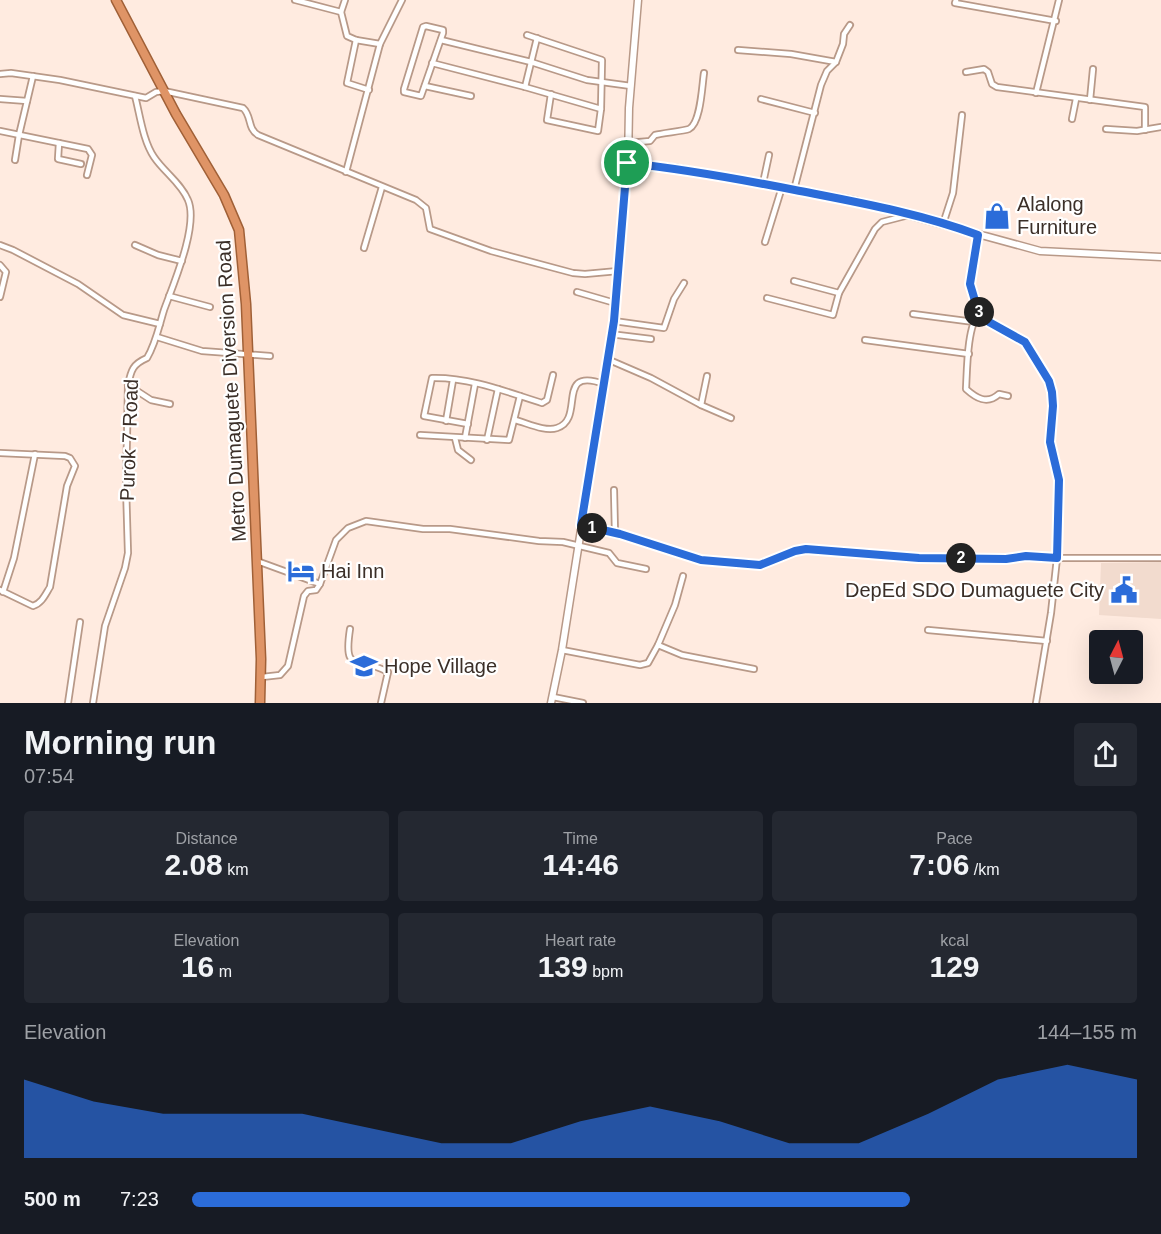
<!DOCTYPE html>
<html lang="en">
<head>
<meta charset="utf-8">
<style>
	body { margin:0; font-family:Arial,sans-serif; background:#242831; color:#f1f3f6; height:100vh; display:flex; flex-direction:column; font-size:22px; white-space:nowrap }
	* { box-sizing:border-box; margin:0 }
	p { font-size:20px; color:#9ea1a6 }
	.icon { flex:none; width:33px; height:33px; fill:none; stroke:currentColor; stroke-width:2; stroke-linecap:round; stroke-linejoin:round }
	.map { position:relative; height:703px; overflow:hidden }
	.side { display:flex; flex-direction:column; background:#171b24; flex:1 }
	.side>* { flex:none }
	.needle { width:39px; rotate:6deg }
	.tools { position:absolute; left:1089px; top:630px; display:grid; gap:12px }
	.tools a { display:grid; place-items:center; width:54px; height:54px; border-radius:6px; background:#171b24; box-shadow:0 6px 24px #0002; font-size:30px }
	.pin { position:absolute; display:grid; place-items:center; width:51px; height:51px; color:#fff; margin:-26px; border:3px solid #fff; border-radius:50%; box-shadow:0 2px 6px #0007 }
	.km { position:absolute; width:30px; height:30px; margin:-15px; border-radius:50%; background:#222; color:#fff; font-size:16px; line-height:30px; text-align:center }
	.round { display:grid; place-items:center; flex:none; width:63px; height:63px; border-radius:6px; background:#242831 }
	.summary { display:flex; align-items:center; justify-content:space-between; height:102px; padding:0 24px }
	h1 { font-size:33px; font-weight:700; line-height:45px }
	.metrics { display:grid; grid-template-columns:repeat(3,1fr); gap:9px; height:102px; padding:6px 24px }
	.metrics div { display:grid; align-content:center; border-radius:6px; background:#242831; text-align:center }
	.metrics b { font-size:30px; font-weight:700 }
	.metrics small { font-size:16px; font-weight:400 }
	.metrics p { font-size:16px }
	.chart { height:168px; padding:12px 24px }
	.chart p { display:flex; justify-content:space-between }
	.chart svg { width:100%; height:108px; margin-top:6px; fill:#2b6cd9; opacity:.7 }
	ul { padding:0 24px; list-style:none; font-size:20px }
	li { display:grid; grid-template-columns:96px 72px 1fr; align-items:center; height:45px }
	li i { height:15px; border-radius:8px; background:#2b6cd9 }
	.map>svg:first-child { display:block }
	.built { fill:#f2dbce }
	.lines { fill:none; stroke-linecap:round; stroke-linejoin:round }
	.minor-casing { stroke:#b89988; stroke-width:8 }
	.tertiary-casing { stroke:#b89988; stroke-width:9 }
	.trunk-casing { stroke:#a06037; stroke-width:11 }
	.minor { stroke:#fff; stroke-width:4.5 }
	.tertiary { stroke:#fff; stroke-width:6 }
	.trunk { stroke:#df9466; stroke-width:8 }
	.route-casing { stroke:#fff; stroke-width:12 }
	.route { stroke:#2b6cd9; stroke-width:8 }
	.labels { text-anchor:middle; stroke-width:4.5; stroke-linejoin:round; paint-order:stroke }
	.poi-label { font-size:20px; fill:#3b2f28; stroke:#fff; text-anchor:start }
	.street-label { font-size:20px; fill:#3b2f28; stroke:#fff }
</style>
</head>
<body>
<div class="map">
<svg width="1161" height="703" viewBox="0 0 1161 703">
	<rect width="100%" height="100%" fill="#ffebe0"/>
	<!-- built -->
	<path class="built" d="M1161 562V619L1099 615 1101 563Z"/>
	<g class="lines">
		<defs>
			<g id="minor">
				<path d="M295 0 341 12"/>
				<path d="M345 0 341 12 347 36 356 40 380 44"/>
				<path d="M956 0 955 3 1056 21"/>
				<path d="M426 26 443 30V33L421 96 404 92V89L423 27Z"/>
				<path d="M356 40 347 83 369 90"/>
				<path d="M441 40 531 62 587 80 631 86"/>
				<path d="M738 50 791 54 836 62"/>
				<path d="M432 63 525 87 601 109 602 60 527 35"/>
				<path d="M966 72 984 69 988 72 992 84 997 87 1145 107V130"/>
				<path d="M0 74 11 73 60 80 146 98 156 92 164 91 243 108C252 116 247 128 258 135L416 200 426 208 430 229 491 251 573 273 585 274 618 271"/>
				<path d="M425 86 471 96"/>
				<path d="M525 87 537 38"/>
				<path d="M1036 93 1059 0"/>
				<path d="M551 94 547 120 598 131 601 109"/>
				<path d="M0 99 27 101"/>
				<path d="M761 99 815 113"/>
				<path d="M1090 100 1093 69"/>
				<path d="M1072 119 1076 99"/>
				<path d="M1106 129 1137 131 1161 127"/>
				<path d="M0 131 88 149 92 155 87 175"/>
				<path d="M59 143 58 159 81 164"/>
				<path d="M628 143 650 141 655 135C663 133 683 131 689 129 701 123 702 85 704 73"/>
				<path d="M15 160 19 135 33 76"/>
				<path d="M346 172 380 44 402 0"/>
				<path d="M763 183 769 155"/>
				<path d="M794 190 821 85 827 71 836 62 843 44 844 34 850 25"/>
				<path d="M943 224 953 193 962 115"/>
				<path d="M978 235 970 284 979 314 989 322 1025 342 1049 381 1052 391 1053 406 1050 442 1059 480 1057 558 1051 613 1036 703"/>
				<path d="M765 242 782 187"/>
				<path d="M0 245 13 250 78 284 123 315 160 324"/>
				<path d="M135 245 158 255 182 261"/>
				<path d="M364 248 382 187"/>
				<path d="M0 265 6 272 0 297"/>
				<path d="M577 292 615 303"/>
				<path d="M839 293 875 229 882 222 909 215"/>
				<path d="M169 296 210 307"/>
				<path d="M767 298 833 315 839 293 794 281"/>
				<path d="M913 314 974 322"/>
				<path d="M979 314C967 325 967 372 966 389 976 398 987 405 999 394L1008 396"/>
				<path d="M614 321 664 328 674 299 684 283"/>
				<path d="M610 334 651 339"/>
				<path d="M157 337 202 351 270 356"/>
				<path d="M865 340 969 354"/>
				<path d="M607 359 651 378 701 405 707 376"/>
				<path d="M128 385 151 400 170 404"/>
				<path d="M701 405 731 418"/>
				<path d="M515 420C527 423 545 432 557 428 586 419 554 366 604 384"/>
				<path d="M446 421 453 380"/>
				<path d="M468 424 424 416 432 378C469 377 507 392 542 403L547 400 553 375"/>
				<path d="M420 435 509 440 520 396"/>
				<path d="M455 438 458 450 471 460"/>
				<path d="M465 438 475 384"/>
				<path d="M487 440 498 389"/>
				<path d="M0 453 65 456 70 458 75 466 67 486 50 587C45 595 42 603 33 606L0 590"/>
				<path d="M614 490 615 533"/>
				<path d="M581 525 620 534 701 560 760 565 795 551 806 549 919 558 1006 559 1026 556 1057 558H1161"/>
				<path d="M257 561 320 584"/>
				<path d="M3 592 14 558 35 454"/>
				<path d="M350 629C343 675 357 655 388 672L381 703"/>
				<path d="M928 630 1047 641"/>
				<path d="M658 645 675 605 683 576"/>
				<path d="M562 650 640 665 648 663 658 645 682 655 754 669"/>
				<path d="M262 677 280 675 288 666 304 596 308 591 316 590 320 584 336 540 348 528 366 521 423 529H450L539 541 563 542 609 553 617 563 646 569"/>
				<path d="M553 697 583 703"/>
				<path d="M68 703 80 622"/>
				<path d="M93 703 105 626 125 568 128 553 126 486 128 385C131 370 133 364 147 358 156 343 159 326 164 310 173 285 199 225 188 200 181 183 164 172 154 157 143 141 140 115 135 96"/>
			</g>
			<g id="tertiary">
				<path d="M628 163 676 168 857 201 1040 251 1161 257"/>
				<path d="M551 703 562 650 614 321 628 163 629 108 638 0"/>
			</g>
			<path id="trunk" d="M116 0 176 114 224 195 239 230 246 304 261 659 260 703"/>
		</defs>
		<!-- minor casing -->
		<use href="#minor" class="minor-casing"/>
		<!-- tertiary casing -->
		<use href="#tertiary" class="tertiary-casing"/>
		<!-- trunk casing -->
		<use href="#trunk" class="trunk-casing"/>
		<!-- minor -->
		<use href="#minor" class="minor"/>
		<!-- tertiary -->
		<use href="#tertiary" class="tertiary"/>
		<!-- trunk -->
		<use href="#trunk" class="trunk"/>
	</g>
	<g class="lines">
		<defs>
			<path id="route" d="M627 163C684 169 739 179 795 190 856 202 919 213 978 235L970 284 979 314 989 322 1025 342 1049 381 1052 392 1053 406 1050 442 1059 480 1057 558 1026 556 1006 559 919 558 806 549 795 551 760 565 701 560 620 534 581 525 614 321Z"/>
		</defs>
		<!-- route casing -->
		<use href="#route" class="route-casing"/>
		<!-- route -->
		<use href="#route" class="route"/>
	</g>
	<!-- icons -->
	<defs>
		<symbol id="shop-bare" viewBox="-9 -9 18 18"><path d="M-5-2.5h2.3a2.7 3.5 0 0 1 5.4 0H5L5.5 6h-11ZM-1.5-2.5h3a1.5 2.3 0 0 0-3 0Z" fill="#2b6cd9" stroke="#fff" stroke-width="2.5" paint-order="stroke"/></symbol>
		<symbol id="hotel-bare" viewBox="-9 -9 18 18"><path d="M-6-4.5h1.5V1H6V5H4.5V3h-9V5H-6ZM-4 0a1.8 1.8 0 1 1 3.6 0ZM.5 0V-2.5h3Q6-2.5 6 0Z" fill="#2b6cd9" stroke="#fff" stroke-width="2.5" paint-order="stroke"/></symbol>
		<symbol id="civic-bare" viewBox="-9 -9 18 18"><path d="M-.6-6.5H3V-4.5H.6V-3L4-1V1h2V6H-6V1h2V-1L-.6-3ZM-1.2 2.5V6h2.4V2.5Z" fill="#2b6cd9" stroke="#fff" stroke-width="2.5" paint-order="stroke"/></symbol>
		<symbol id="school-bare" viewBox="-9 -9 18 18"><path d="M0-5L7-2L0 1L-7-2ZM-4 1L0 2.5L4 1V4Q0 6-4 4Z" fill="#2b6cd9" stroke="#fff" stroke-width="2.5" paint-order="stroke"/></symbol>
	</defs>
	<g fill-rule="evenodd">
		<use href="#shop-bare" x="978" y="197" width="38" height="38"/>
		<use href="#hotel-bare" x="282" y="552" width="38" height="38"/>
		<use href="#civic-bare" x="1105" y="571" width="38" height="38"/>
		<use href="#school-bare" x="345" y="647" width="38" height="38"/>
	</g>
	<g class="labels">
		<!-- poi labels -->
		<g class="poi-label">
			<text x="1017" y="211">Alalong<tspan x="1017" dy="23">Furniture</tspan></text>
			<text x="321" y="578">Hai Inn</text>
			<text x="1104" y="597" text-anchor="end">DepEd SDO Dumaguete City</text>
			<text x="384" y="673">Hope Village</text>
		</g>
		<!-- street labels -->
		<g class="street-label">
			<text transform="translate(231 391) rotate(-93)" y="7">Metro Dumaguete Diversion Road</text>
			<text transform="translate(129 440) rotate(-88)" y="7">Purok 7 Road</text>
		</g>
	</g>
</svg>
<div class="tools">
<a><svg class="needle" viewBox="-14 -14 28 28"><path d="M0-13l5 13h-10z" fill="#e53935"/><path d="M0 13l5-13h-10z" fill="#9ea1a6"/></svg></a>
</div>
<div class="pin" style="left:627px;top:163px;background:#1e9e55"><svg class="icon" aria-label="arrive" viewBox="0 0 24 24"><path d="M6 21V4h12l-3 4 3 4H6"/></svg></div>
<b class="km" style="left:592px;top:528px">1</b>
<b class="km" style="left:961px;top:558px">2</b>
<b class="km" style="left:979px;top:312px">3</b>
</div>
<section class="side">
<div class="summary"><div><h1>Morning run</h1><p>07:54</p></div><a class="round"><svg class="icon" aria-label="share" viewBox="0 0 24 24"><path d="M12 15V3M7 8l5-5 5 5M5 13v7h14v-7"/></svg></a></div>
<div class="metrics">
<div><p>Distance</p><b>2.08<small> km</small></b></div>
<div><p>Time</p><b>14:46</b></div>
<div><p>Pace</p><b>7:06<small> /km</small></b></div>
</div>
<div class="metrics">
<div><p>Elevation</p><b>16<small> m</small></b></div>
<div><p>Heart rate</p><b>139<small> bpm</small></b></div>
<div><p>kcal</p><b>129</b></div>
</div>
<div class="chart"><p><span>Elevation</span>144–155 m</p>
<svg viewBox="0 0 160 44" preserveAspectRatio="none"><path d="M0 44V12L10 21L20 26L30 26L40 26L50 32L60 38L70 38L80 29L90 23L100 29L110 38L120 38L130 26L140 12L150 6L160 12V44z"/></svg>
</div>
<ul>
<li><b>500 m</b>7:23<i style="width:76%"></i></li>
</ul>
</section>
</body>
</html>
